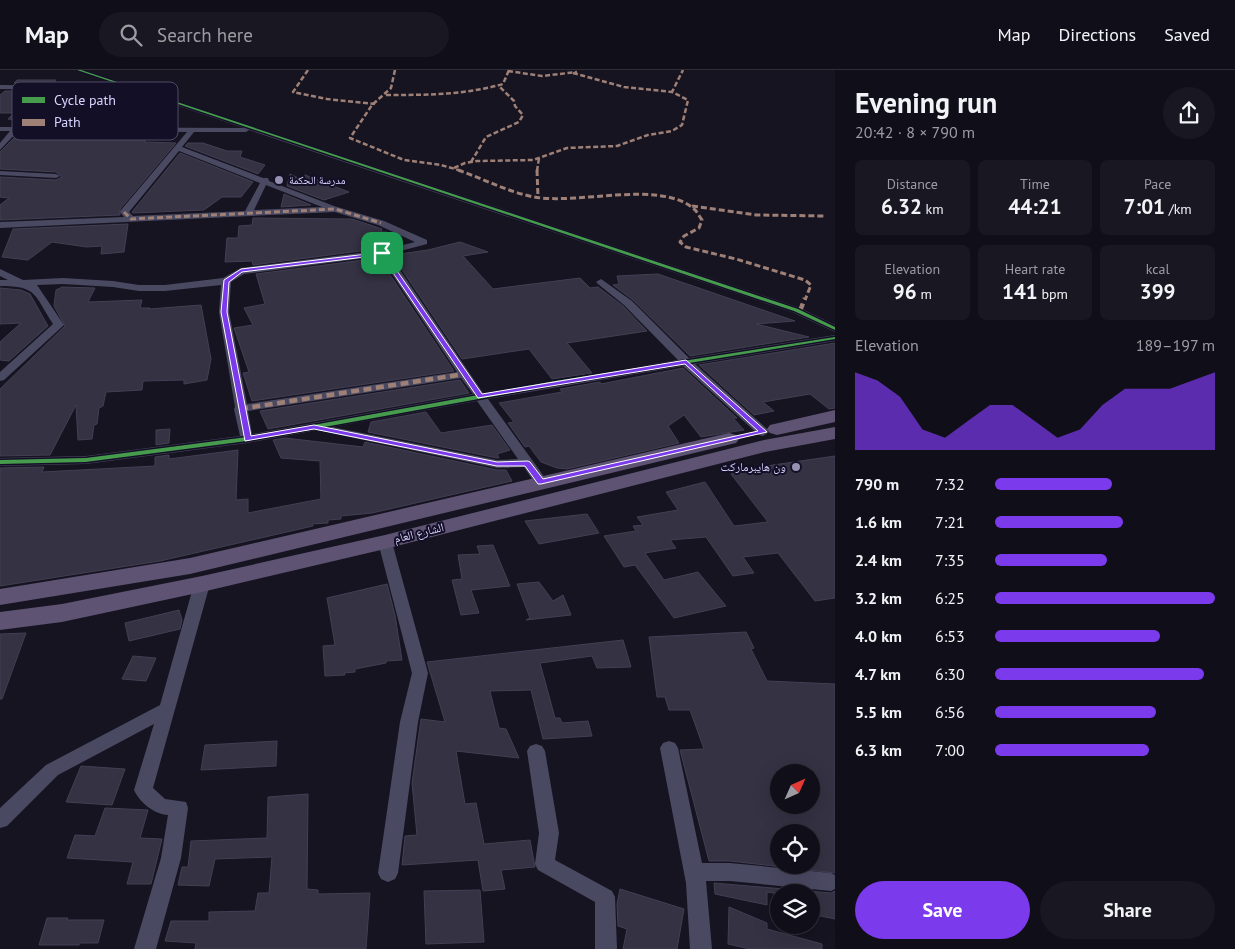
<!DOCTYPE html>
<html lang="en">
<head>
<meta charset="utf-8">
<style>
	body { margin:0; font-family:"PT Sans","Noto Naskh Arabic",sans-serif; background:#191822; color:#f1f3f6; height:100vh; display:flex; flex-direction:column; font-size:19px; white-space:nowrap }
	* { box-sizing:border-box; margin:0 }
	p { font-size:16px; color:#9c9ca2 }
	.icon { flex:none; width:28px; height:28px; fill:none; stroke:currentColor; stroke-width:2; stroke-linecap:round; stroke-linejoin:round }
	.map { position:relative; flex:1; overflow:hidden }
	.drawer { display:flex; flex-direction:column; background:#100f19; width:400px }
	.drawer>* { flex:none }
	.needle { width:32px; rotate:45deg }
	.controls { position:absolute; left:770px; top:694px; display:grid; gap:10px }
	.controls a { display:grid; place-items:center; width:50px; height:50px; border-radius:50%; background:#100f19; box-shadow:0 5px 20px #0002,0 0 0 1px #302f38; font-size:25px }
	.pin { position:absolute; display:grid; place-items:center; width:42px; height:42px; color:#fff; margin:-21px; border-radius:10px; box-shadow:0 2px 8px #0006 }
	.round { display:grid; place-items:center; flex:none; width:52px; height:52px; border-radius:26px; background:#191822 }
	.head { display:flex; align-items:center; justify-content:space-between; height:85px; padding:0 20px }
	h1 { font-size:28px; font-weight:700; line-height:38px }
	.figures { display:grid; grid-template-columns:repeat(3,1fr); gap:8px; height:85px; padding:5px 20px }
	.figures div { display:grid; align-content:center; border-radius:8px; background:#191822; text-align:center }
	.figures b { font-size:21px; font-weight:700 }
	.figures small { font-size:14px; font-weight:400 }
	.figures p { font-size:14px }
	.chart { height:140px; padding:10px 20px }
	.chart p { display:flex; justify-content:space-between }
	.chart svg { width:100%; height:90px; margin-top:5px; fill:#7c3aed; opacity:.7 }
	.cta { display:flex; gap:10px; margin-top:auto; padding:10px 20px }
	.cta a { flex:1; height:58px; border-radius:30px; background:#7c3aed; color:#fff; font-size:20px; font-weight:700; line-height:58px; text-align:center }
	.cta a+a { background:#191822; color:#f1f3f6 }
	ul { padding:0 20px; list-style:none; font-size:16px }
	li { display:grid; grid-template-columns:80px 60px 1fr; align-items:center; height:38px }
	li i { height:12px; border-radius:6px; background:#7c3aed }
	header { display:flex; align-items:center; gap:30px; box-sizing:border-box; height:70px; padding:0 25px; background:#100f19; border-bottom:1px solid #302f38 }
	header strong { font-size:24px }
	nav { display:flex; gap:28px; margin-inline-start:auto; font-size:18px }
	.search { width:350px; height:45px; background:#191822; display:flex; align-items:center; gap:12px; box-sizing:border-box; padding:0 18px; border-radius:28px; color:#9c9ca2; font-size:19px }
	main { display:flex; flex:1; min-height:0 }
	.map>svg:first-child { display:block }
	.building { fill:#343243; stroke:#433f54; fill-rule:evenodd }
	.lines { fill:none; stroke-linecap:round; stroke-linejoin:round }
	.minor { fill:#4a4962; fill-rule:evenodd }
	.primary { fill:#5e5373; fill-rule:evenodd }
	.quiet-far2 { stroke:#9e8076; stroke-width:2.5; stroke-dasharray:5 2.5; stroke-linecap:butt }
	.quiet-far1 { stroke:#9e8076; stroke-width:3; stroke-dasharray:6 3; stroke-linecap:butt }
	.quiet { stroke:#9e8076; stroke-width:4.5; stroke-dasharray:8 4.5; stroke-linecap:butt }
	.cycleway-casing { stroke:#130f26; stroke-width:3 }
	.cycleway { fill:#469c4c; fill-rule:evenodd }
	.route { fill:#7c3aed; stroke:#fff; fill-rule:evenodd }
	.poi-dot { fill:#9591b1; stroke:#130f26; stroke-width:2 }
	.labels { text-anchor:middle; stroke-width:4; stroke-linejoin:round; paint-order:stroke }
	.far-poi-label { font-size:11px; fill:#d9d4ff; stroke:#130f26; text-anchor:start }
	.poi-label { font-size:12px; fill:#d9d4ff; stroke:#130f26; text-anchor:end }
	.street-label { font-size:12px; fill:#d9d4ff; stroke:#130f26 }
	.key { fill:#130f26; stroke:#4e4a67; stroke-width:1 }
	.key-label { font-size:14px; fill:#d9d4ff }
</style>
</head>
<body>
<header>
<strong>Map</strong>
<div class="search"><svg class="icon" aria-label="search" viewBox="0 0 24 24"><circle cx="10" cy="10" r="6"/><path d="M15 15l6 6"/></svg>Search here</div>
<nav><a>Map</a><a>Directions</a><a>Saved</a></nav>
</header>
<main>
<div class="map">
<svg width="835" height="879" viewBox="0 0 835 879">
	<rect width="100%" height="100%" fill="#161421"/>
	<!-- building -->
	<g class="building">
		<path d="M17 10H56L52 14 14 13Z"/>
		<path d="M5 21 68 22 34 55H13L18 50 8 49 14 43H0V25Z"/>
		<path d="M19 63 150 64 144 72 176 73 120 139V145L0 150V135L9 128 0 127V107L56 110 62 107 56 102 0 99V82Z"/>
		<path d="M188 73H203L227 81H242L240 87 265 95 258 104 185 76Z"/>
		<path d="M180 83 253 112 241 127H222L204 140 133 143 132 142Z"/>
		<path d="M290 104 298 108 305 105 349 122 324 130 287 116Z"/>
		<path d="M284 124 311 135 281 137Z"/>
		<path d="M253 148 352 149 382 159 381 162H387L383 178 253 195 252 191 225 192 227 168H238L239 156 252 155Z"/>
		<path d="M128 154 124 182 101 184 102 176 87 177 52 172 28 190 2 187 13 159Z"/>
		<path d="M460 172 488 182 463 186 493 219 580 208 590 218 598 217 623 236 647 261 567 273 592 303 552 309 529 279 462 289 392 185 428 180Z"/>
		<path d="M379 188 454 301 252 331 243 303 249 302 234 258 253 255 244 238 265 234 256 204Z"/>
		<path d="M658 204 795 251 756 254 809 267 690 286 633 230 613 215 619 214 617 206Z"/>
		<path d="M62 217 95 218 88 232 142 230 140 238H150L149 239 201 235 211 289 207 310 184 314V310L143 311 142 320 106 322 103 336 99 338 97 354 94 355 92 369 78 370 76 335 50 385 0 386V319L65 256 54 236 56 220Z"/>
		<path d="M0 218 21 220 30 224 48 256 9 291 0 290V272L21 253 0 254Z"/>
		<path d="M835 273V338L829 339 810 324 763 332 774 341 754 345 699 295Z"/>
		<path d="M683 298 737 348H733L744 360 701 367 684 345 668 356 679 373 567 399 557 398 541 392 529 376 525 377 508 353 514 352 499 333 562 322 560 319 600 312 601 314Z"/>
		<path d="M460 310 469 323 268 359 260 341Z"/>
		<path d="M426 342 441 363 492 355 510 380 497 384 499 388H497L368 362 371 352Z"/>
		<path d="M170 359 169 373 156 375V360Z"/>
		<path d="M285 368 363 377 365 372 497 400H506L512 411 372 443 341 446V449L328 450V453L312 454 313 456 160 491 0 516V398L44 397 42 402 155 396V387L169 385V389L238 380 236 430 248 429V443L321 429 320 391 281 388 273 370Z"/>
		<path d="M835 386V528L815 531 778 483 743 487 754 503 733 506 706 467 670 470 676 478 645 483 664 510 698 502 726 536 674 548 635 495 624 497 604 466 636 461 633 456 643 455 637 447 678 440 666 422 705 412 734 456 768 452 731 404 773 395Z"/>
		<path d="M587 444 599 463 539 474 525 451Z"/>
		<path d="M493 475 510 516 471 520 479 543 461 545 452 510 462 509 458 485 480 484 477 476Z"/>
		<path d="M539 512 553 531 563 525 571 545 526 550 530 548 517 514Z"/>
		<path d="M387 514 395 545 402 590 386 591V593L355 599V602L344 603 345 605 325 606 323 576 335 575 327 528Z"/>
		<path d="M179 540 182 550 180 559 129 571 125 553Z"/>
		<path d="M746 562 754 578 751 579 767 611 835 614V803L730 791H709L680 680 704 679 690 640H669L665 627H657L649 567ZM779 702H811V735H779ZM779 762H811V795H779Z"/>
		<path d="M26 563 2 629H0V564Z"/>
		<path d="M623 570 631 597 597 598 592 586 540 593 555 648H560L562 653 588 651 592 666 543 669 531 620 490 621 499 658 506 659 519 688 456 681 465 734 476 733 484 774 530 770 535 797 501 800 505 819 483 821 478 790 402 795 405 766 417 765 412 713 421 649 445 652 427 592Z"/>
		<path d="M133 586 156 588 146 611 122 609Z"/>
		<path d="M277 671 276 696 201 700 205 675Z"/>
		<path d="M81 696 125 699 112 735 66 732Z"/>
		<path d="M308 724 307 819 318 820V824L370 823 366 879H195L196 873 165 871 171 851H209V842L255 841 258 823H269L272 787 215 789 209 816 178 815 182 797H188L191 771 267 768 268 727Z"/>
		<path d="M105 738 148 740 140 768 162 769 151 814H127L133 792 67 788 75 765 95 766Z"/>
		<path d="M714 813 831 823 835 821V849L811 844V822H779V824L767 822V835L715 824Z"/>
		<path d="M620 819 684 839 677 879H623L627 859 618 856 617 834Z"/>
		<path d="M480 820 484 872 426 874 424 821Z"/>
		<path d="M729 837 767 853V859L822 874V879H750L728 874Z"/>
		<path d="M47 848H68L67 850H104L98 873H80L79 875H39Z"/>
	</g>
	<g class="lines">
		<!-- minor -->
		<g class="minor">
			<path d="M75 0H84L800 238 835 255V262L792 242 249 60 246 62H194L182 77 263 108H268L269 111 334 136 384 151 427 170V174L389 184 483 323 678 290 624 235 598 214 596 212 601 209 632 231 689 288 835 265V271L695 294 767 359 769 362 763 366 759 365 683 296 488 329 548 412 541 416 536 415 524 397 497 398 317 360 247 373 86 394 0 396V388L86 386 240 366 234 339 235 337 219 242 221 215 165 221H139L113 217 63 214 37 215 64 255 4 310 0 311V302L53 254C34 225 38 216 0 216V210H8L0 206V199L23 210 63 208 113 211 139 215H165L223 208 241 198 383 180 415 172 378 155 335 142 0 158V152L124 147 120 142 121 140 187 62 18 61 0 80V73L10 61H0V57L244 58 122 17 92 20 0 19V15L92 16 115 14ZM179 81 260 113 245 141 133 146 129 142ZM266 115 322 137 254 140ZM380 186 457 302 247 334 229 242 231 212 244 204ZM461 308 473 324 252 364 248 341ZM477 331 518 389 497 390 332 357Z"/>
			<path d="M0 101 56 104 60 106 56 108 0 105Z"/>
			<path d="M385 468 390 469 392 472 428 603 418 652 398 803 395 809 388 812 381 809 378 803 400 652 412 603 378 472 380 469Z"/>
			<path d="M202 509 207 510 210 514 153 718 165 729 186 732 188 738 181 788 156 879H134L161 788 168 745C154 744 140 733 134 720L154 654 58 705 7 756 0 758V738L46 695 160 635 194 514 197 510Z"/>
			<path d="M669 671 675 673 678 678 702 793H730L831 803 835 805V819L831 821 730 811H706L712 879H690L686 813 660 678 663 673Z"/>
			<path d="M536 674 542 676 545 681 559 763 555 790 612 821 615 827 617 879H595V832L538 800 535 794 539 763 527 681 530 676Z"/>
		</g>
		<!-- primary -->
		<g class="primary">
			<path d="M835 340V352L777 365 770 363 767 359 770 355Z"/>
			<path d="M835 357V369L765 382 385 479 202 522 62 552 0 560V542L62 534 202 506 385 465 764 370Z"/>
			<path d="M729 363 736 365 739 369 736 373 190 504 0 535V519L190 488Z"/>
		</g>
		<!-- quiet-far2 -->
		<g class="quiet-far2">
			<path d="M308 0 293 22 327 29 375 34"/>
			<path d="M395 0 391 18 372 35 350 68 404 90 441 95 462 101"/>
			<path d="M508 1 542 6 577 2"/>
			<path d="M573 3 624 17 672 22"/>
			<path d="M386 25C426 25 464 25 503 14L509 0"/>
			<path d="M471 92 486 67 519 52 523 45 515 36 514 31 499 16"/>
			<path d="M454 98 465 93 477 91 533 90 567 78 617 76 648 65 672 61 682 55 688 30 672 22 683 0"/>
			<path d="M537 101 539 88"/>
		</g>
		<!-- quiet-far1 -->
		<g class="quiet-far1">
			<path d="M458 100C484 109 508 122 534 127 578 135 658 110 693 138 697 141 699 146 702 150L699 158 684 166 680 172 686 177 736 189 805 210 811 215 805 230"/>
			<path d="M537 100 538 127"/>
			<path d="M692 136 756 145 826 146"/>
			<path d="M124 142 131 149 335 139 381 153"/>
		</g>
		<!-- quiet -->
		<g class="quiet">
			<path d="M800 241 805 228"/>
			<path d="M240 339 464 304"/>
		</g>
		<defs>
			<g id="cycleway">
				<path d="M77 0H81L798 239 835 257V260L794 241Z"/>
				<path d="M835 267V269L555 315 247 371 86 392 0 394V390L86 388 247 367 555 311Z"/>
			</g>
		</defs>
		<!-- cycleway casing -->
		<use href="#cycleway" class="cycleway-casing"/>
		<!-- cycleway -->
		<use href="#cycleway" class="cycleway"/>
	</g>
	<!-- route -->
	<path class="route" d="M384 182 482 324 686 290 767 362 541 414H538L525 396H497L314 359 245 371 221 242 224 210 241 199ZM381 185 478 328 685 294 758 361 543 409 530 392 528 391 497 392 314 355 251 366 227 242 229 212 242 202Z"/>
	<!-- markers -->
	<g class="poi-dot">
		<circle cx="279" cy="110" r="5"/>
		<circle cx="796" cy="397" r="5"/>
	</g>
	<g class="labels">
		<!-- far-poi labels -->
		<g class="far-poi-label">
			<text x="289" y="114">مدرسة الحكمة</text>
		</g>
		<!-- poi labels -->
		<g class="poi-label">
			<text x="786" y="401">ون هايبرماركت</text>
		</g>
		<!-- street labels -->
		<g class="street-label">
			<text transform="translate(419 463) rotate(-14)" y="4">الشارع العام</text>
		</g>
	</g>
	<!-- legend -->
	<rect x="12" y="12" width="166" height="58" rx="8" class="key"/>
	<rect x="22" y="27" width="23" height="6" fill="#469c4c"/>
	<rect x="22" y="49" width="23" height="7" fill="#9e8076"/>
	<g class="key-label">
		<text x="54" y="35">Cycle path</text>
		<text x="54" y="57">Path</text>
	</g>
</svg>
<div class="controls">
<a><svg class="needle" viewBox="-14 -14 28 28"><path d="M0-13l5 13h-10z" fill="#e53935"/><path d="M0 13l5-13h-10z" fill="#9c9ca2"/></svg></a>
<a><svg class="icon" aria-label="locate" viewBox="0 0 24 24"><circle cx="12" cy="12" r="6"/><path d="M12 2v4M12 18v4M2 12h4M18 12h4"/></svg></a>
<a><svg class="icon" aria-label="layers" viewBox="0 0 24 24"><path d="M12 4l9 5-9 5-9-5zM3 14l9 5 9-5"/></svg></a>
</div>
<div class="pin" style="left:382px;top:183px;background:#1e9e55"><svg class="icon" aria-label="arrive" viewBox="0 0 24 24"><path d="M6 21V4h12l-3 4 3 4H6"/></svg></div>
</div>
<section class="drawer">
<div class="head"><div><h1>Evening run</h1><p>20:42 · 8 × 790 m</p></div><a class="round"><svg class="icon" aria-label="share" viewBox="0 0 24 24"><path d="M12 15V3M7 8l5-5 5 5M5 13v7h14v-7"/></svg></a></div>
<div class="figures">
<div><p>Distance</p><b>6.32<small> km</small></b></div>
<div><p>Time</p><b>44:21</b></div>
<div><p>Pace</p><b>7:01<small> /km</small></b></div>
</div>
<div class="figures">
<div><p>Elevation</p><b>96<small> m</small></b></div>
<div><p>Heart rate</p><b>141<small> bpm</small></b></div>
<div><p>kcal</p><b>399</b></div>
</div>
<div class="chart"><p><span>Elevation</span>189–197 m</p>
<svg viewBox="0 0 160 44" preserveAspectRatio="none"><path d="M0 44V6L10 10L20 18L30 34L40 38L50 30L60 22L70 22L80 30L90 38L100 34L110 22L120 14L130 14L140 14L150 10L160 6V44z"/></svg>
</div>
<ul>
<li><b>790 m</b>7:32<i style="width:53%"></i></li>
<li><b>1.6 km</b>7:21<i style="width:58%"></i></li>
<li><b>2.4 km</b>7:35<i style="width:51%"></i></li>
<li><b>3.2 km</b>6:25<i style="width:100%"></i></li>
<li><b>4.0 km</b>6:53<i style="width:75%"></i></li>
<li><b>4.7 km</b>6:30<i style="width:95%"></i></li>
<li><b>5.5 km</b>6:56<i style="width:73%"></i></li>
<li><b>6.3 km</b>7:00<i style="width:70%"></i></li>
</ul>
<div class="cta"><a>Save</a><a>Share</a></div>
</section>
</main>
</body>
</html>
